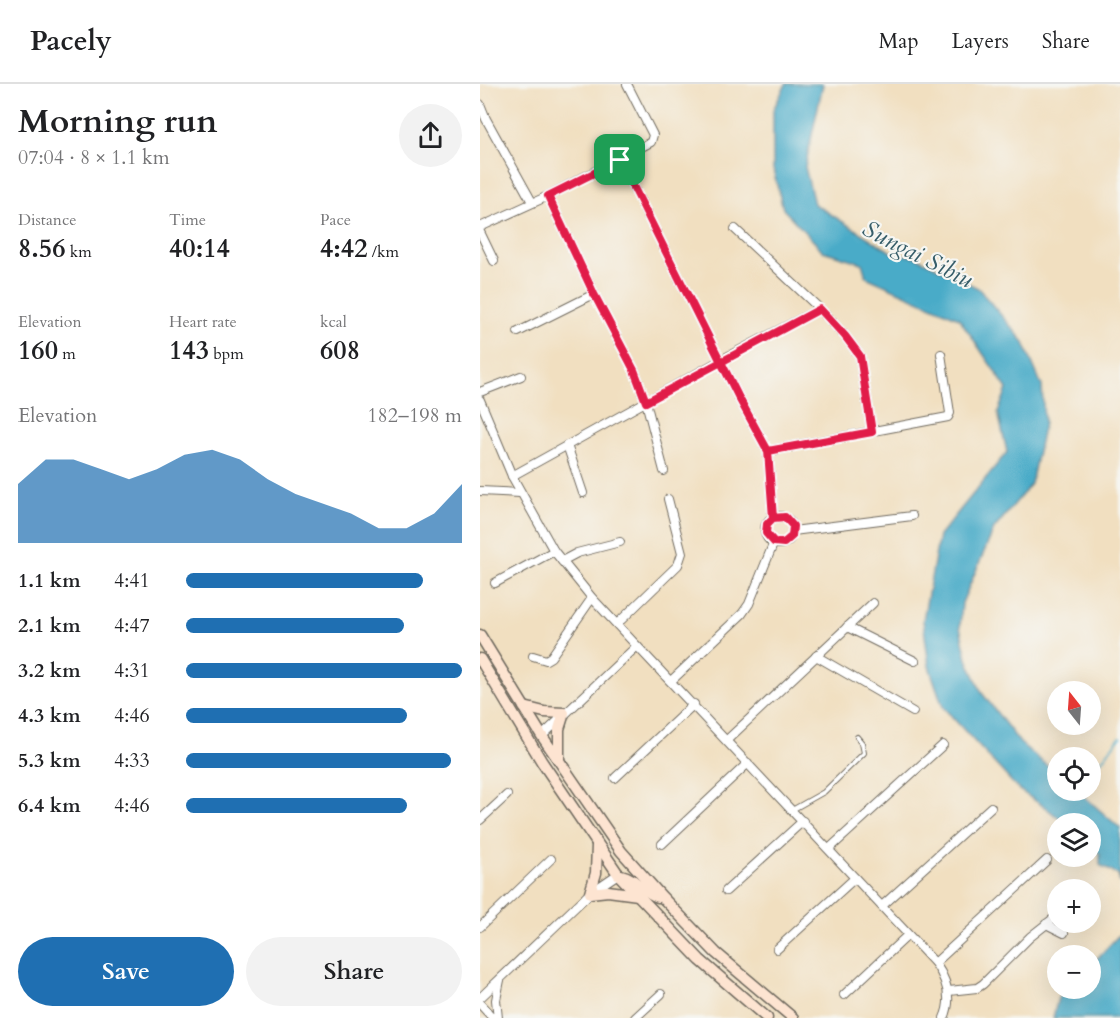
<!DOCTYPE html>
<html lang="en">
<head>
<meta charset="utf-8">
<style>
	body { margin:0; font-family:Cardo,serif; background:#f2f2f2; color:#202124; height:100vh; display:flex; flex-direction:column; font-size:22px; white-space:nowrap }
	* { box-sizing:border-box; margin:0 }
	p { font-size:20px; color:#757577 }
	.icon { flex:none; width:33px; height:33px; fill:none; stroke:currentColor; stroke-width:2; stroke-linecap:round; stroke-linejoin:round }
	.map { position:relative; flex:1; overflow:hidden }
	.side { display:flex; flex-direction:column; background:#fff; width:480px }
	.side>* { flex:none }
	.needle { width:39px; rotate:343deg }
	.controls { position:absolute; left:567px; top:597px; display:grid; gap:12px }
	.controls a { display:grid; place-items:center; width:54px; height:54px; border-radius:50%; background:#fff; box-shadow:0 6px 24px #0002; font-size:30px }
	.pin { position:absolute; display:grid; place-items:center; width:51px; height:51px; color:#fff; margin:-26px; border-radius:12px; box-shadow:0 3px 9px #0006 }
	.round { display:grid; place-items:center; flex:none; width:63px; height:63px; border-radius:32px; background:#f2f2f2 }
	.summary { display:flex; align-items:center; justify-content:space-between; height:102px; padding:0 18px }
	h1 { font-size:33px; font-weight:700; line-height:45px }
	.metrics { display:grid; grid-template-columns:repeat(3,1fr); gap:9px; height:102px; padding:6px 18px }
	.metrics div { display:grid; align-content:center }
	.metrics b { font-size:26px; font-weight:700 }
	.metrics small { font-size:16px; font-weight:400 }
	.metrics p { font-size:16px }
	.chart { height:168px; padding:12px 18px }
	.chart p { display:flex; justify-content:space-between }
	.chart svg { width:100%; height:108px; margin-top:6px; fill:#1f6fb2; opacity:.7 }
	.button { display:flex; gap:12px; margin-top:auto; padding:12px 18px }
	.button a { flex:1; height:69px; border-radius:36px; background:#1f6fb2; color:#fff; font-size:24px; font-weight:700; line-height:69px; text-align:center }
	.button a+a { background:#f2f2f2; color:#202124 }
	ul { padding:0 18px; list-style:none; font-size:20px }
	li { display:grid; grid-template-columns:96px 72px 1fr; align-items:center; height:45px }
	li i { height:15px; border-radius:8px; background:#1f6fb2 }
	header { display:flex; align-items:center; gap:36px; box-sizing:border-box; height:84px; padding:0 30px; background:#fff; border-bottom:2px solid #e0e0e0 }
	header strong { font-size:28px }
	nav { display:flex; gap:33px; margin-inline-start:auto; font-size:21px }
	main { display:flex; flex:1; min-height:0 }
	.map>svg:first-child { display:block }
	.water { fill:#49abc8; stroke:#3a6b7a; stroke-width:1.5 }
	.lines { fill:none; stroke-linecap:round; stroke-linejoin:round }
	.stream { stroke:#49abc8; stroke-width:2 }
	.lane-casing { stroke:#706a5f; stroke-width:6 }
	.street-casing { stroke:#706a5f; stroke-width:10 }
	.secondary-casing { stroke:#706a5f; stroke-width:13 }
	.lane { stroke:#fff; stroke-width:4 }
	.street { stroke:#fff; stroke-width:8 }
	.secondary { stroke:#fde4d1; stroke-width:10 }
	.route-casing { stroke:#fff; stroke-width:12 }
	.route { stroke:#e11d48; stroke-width:8 }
	.labels { text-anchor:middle; stroke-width:4.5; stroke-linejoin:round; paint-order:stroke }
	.water-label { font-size:24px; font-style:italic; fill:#375e6a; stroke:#f6f6f2 }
</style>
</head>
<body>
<header>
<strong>Pacely</strong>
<nav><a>Map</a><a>Layers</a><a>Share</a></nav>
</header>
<main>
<section class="side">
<div class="summary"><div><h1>Morning run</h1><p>07:04 · 8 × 1.1 km</p></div><a class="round"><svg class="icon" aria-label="share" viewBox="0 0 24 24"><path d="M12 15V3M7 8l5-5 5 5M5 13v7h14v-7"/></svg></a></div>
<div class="metrics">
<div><p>Distance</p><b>8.56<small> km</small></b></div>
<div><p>Time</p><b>40:14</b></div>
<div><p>Pace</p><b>4:42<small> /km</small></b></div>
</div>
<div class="metrics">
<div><p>Elevation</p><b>160<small> m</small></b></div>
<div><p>Heart rate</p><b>143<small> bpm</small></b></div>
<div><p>kcal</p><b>608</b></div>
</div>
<div class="chart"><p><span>Elevation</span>182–198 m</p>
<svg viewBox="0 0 160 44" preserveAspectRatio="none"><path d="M0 44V20L10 10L20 10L30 14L40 18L50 14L60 8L70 6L80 10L90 18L100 24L110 28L120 32L130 38L140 38L150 32L160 20V44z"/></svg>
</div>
<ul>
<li><b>1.1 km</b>4:41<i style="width:86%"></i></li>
<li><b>2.1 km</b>4:47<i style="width:79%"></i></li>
<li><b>3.2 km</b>4:31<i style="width:100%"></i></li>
<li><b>4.3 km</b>4:46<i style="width:80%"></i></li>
<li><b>5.3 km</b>4:33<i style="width:96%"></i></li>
<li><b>6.4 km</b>4:46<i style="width:80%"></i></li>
</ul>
<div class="button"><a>Save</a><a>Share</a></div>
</section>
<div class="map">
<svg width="640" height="934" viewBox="0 0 640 934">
	<rect width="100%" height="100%" fill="#f6f6f2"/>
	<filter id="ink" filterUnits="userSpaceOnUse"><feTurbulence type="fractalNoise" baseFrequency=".0167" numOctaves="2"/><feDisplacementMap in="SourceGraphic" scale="12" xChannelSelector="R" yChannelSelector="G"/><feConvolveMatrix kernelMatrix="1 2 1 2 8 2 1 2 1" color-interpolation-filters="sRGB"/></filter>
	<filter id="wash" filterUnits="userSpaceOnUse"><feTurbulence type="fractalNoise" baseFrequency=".008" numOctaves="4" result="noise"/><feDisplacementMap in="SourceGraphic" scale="24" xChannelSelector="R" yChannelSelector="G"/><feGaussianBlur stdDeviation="1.35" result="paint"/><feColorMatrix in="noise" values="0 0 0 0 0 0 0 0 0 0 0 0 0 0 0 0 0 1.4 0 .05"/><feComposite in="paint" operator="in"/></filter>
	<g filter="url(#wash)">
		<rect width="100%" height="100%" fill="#f1dfc0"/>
		<!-- water -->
		<g class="water">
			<path d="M306 0H343L325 83 334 120 413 169 436 173 498 204 543 257 562 302 564 339 551 400 514 445 482 519 480 543 487 575 502 609 540 659 577 690 578 706 598 707 640 744V799L638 791 620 781V770L611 762 610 740 585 739 565 723 539 706 463 623 449 582 443 536 459 452 527 368 518 328 527 305 479 234 386 193 382 179 343 167 303 125 293 85V26Z"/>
			<path d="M640 850V931L638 934H573L578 914 587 905 610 904 611 881Z"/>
		</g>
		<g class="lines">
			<!-- stream -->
			<path class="stream" d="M610 691 640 653"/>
		</g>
	</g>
	<g filter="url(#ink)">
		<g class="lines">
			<defs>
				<path id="lane" d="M312 726 344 708 384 669 382 659 377 653"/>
				<g id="street">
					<path d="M0 20 6 35 52 118"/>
					<path d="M140 76 259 314 288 367 293 434"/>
					<path d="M68 112 114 210 154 286 166 318 184 387"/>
					<path d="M0 143 68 112 171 58 173 51 147 0"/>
					<path d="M255 145 340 225 365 252 380 272 392 348"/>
					<path d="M0 148 14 177"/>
					<path d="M38 248 114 210"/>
					<path d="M0 308 41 292"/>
					<path d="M0 316 32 392 74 467 112 514 157 562 62 652"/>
					<path d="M87 361 103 409"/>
					<path d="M288 367 468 333 470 329 461 270"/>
					<path d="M32 392 241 276 340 225"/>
					<path d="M0 407 40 409"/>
					<circle cx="299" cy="446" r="14"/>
					<path d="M313 447 432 432"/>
					<path d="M82 477 97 469 140 458"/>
					<path d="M15 499 74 467"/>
					<path d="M137 540 198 481 202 469 188 415"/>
					<path d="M367 543 435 577"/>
					<path d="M157 562 455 879C467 896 473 914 464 934"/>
					<path d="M53 572 66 576 71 573 112 514"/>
					<path d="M336 572 433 628"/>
					<path d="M191 597 262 530 269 520 294 458"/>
					<path d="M247 656 393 519"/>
					<path d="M135 694 214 620"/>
					<path d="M0 736 27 711"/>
					<path d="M182 760 268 679"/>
					<path d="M349 765 463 661"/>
					<path d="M246 807 323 737"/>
					<path d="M402 822 511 723"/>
					<path d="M566 840 584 849"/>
					<path d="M0 843 71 775"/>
					<path d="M297 865 375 794"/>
					<path d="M455 879 567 776"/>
					<path d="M469 907 497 904 503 900 550 853 578 831"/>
					<path d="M364 911 428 851"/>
					<path d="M0 914 110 809 138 790"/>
					<path d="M0 920 13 934"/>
					<path d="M18 934 16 916 20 896"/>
					<path d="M155 934 181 910"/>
				</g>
				<g id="secondary">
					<path d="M0 551 62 652 141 767 182 813 236 869 313 934"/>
					<path d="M0 575 62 678 138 790 220 876 287 934"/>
					<path d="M44 623 64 628 84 629 79 645V676"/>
					<path d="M117 761 116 789 110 809 128 807 158 811"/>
					<path d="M141 791C156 794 164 809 178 813"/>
				</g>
			</defs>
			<!-- lane casing -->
			<use href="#lane" class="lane-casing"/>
			<!-- street casing -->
			<use href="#street" class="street-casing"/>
			<!-- secondary casing -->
			<use href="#secondary" class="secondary-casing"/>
			<!-- lane -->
			<use href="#lane" class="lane"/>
			<!-- street -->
			<use href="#street" class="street"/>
			<!-- secondary -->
			<use href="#secondary" class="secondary"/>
		</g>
	</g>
	<g class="lines" filter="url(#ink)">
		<defs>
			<path id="route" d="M140 76 259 314 288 367 293 434 287 440 286 449 294 458 304 459 312 452 313 442 305 433 293 434 288 367 392 348 380 272 365 252 340 225 166 318 154 286 114 210 68 112 140 76"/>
		</defs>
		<!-- route casing -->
		<use href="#route" class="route-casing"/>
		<!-- route -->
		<use href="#route" class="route"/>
	</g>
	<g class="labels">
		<!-- water labels -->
		<g class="water-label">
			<text transform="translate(438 170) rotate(27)" y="8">Sungai Sibiu</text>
		</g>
	</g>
</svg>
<div class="controls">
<a><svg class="needle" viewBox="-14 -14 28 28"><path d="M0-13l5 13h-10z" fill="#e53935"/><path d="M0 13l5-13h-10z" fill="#757577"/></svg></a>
<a><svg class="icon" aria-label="locate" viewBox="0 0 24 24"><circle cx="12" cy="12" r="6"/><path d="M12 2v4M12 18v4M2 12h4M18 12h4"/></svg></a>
<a><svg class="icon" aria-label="layers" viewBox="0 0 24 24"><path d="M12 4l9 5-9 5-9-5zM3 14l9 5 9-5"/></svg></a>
<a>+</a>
<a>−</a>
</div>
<div class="pin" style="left:140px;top:76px;background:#1e9e55"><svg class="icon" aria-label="arrive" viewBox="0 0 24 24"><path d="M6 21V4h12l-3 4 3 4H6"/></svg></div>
</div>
</main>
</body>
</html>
